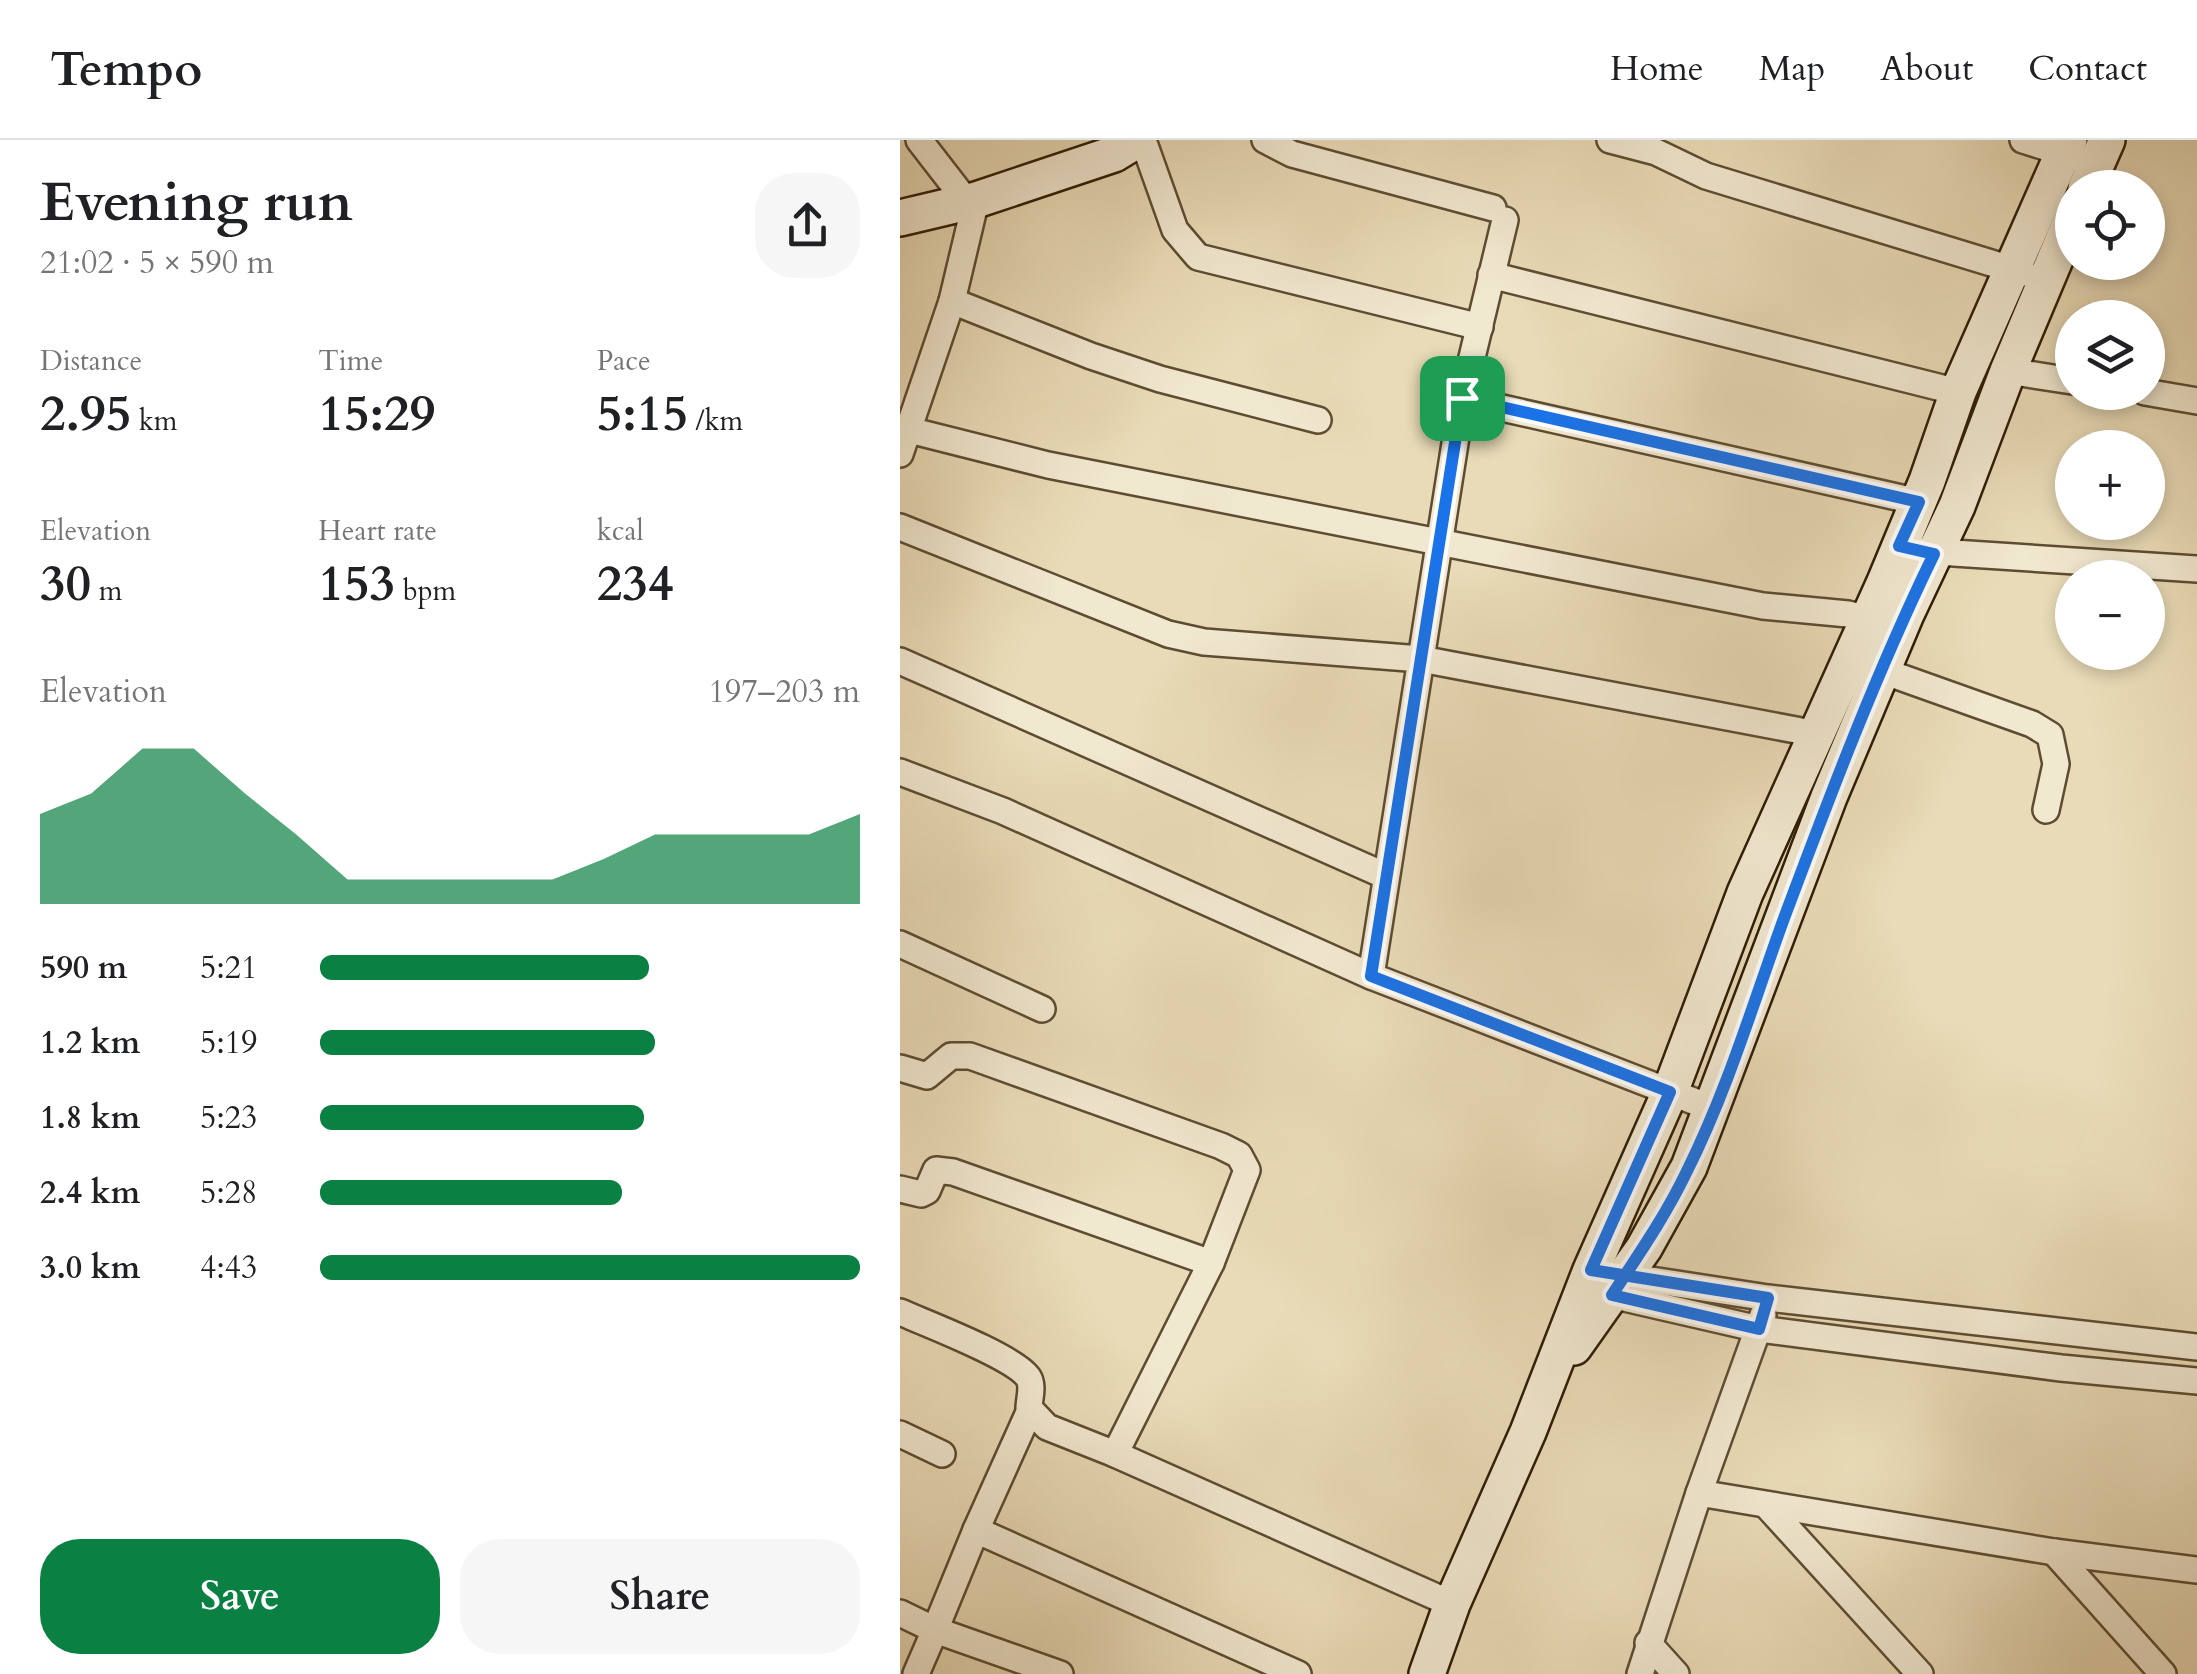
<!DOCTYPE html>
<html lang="en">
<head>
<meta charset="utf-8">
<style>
	body { margin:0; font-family:Cardo,serif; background:#f6f6f6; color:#202124; height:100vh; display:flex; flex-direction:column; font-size:38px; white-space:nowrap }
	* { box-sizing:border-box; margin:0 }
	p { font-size:32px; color:#757577 }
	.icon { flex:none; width:55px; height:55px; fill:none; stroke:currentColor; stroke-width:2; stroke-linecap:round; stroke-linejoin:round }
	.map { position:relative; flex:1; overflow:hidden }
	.details { display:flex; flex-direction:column; background:#fff; width:900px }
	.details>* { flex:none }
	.fabs { position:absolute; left:1155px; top:30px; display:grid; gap:20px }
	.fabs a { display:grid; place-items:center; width:110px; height:110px; border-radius:50%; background:#fff; box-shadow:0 5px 15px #0003; font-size:50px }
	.pin { position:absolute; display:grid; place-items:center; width:85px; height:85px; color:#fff; margin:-42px; border-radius:20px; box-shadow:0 5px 15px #0006 }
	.round { display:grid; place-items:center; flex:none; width:105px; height:105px; border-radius:40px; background:#f6f6f6 }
	.headline { display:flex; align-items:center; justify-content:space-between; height:170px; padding:0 40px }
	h1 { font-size:55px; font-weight:700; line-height:75px }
	.figures { display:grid; grid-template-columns:repeat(3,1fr); gap:15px; height:170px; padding:10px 40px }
	.figures div { display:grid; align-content:center }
	.figures b { font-size:50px; font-weight:700 }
	.figures small { font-size:28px; font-weight:400 }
	.figures p { font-size:28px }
	.chart { height:280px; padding:20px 40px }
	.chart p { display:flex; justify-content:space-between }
	.chart svg { width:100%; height:180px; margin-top:10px; fill:#0b8043; opacity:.7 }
	.cta { display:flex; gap:20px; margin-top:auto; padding:20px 40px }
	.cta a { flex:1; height:115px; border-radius:40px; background:#0b8043; color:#fff; font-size:40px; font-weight:700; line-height:115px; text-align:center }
	.cta a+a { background:#f6f6f6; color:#202124 }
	ul { padding:0 40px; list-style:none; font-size:32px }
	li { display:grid; grid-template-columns:160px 120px 1fr; align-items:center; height:75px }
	li i { height:25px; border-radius:12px; background:#0b8043 }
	header { display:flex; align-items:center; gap:60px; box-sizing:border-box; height:140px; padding:0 50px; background:#fff; border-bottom:2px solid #e0e0e0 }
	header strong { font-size:48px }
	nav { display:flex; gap:55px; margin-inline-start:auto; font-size:35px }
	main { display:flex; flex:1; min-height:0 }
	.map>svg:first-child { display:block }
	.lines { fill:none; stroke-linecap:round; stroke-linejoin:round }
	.street-casing { stroke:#5e4c32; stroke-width:30 }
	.secondary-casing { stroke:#2f1c05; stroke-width:40 }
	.street { stroke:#f1e8d0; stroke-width:25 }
	.secondary { stroke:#f1e8d0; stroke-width:35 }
	.route-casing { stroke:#fff; stroke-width:20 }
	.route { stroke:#1a73e8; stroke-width:12 }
</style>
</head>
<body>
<header>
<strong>Tempo</strong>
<nav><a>Home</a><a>Map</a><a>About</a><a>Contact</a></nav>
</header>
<main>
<section class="details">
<div class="headline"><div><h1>Evening run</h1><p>21:02 · 5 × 590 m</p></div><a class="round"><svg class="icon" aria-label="share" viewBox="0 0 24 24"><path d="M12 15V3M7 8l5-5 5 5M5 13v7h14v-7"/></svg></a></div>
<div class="figures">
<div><p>Distance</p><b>2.95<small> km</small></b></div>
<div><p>Time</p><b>15:29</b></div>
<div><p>Pace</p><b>5:15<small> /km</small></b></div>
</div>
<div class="figures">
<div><p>Elevation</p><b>30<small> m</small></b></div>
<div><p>Heart rate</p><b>153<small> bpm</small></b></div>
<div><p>kcal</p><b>234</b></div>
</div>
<div class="chart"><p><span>Elevation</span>197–203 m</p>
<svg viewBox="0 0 160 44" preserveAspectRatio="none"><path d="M0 44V22L10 17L20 6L30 6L40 17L50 27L60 38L70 38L80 38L90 38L100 38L110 33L120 27L130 27L140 27L150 27L160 22V44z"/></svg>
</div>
<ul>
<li><b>590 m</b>5:21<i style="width:61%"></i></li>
<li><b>1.2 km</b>5:19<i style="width:62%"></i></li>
<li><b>1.8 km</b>5:23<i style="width:60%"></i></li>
<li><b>2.4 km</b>5:28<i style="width:56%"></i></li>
<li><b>3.0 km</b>4:43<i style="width:100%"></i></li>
</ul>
<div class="cta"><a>Save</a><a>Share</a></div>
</section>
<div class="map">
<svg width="1297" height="1534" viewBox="0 0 1297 1534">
	<rect width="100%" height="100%" fill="#e9dbb7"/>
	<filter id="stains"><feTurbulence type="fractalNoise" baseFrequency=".002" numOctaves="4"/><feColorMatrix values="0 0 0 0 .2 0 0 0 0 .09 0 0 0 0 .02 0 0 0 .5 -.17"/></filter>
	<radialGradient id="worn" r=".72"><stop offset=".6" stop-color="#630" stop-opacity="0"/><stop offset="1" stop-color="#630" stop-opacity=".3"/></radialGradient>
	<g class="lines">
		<defs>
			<g id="street">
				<path d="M19 0 67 62"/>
				<path d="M243 0 275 90 298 117 580 187"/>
				<path d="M365 0 392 14 593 68"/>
				<path d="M710 0 756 12 806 36 1124 133"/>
				<path d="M1123 0 1180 18"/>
				<path d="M591 135 1058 252"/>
				<path d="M52 161 191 216 260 239 418 280"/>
				<path d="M1108 231 1172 241"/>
				<path d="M1245 252 1297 261"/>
				<path d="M562 259 1019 362"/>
				<path d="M9 290 148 325 863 466 948 474 985 483"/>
				<path d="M0 314 52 161 76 60"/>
				<path d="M0 387 268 494 304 502 521 519 917 594"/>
				<path d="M1023 411 1297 429"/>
				<path d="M0 521 486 736"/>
				<path d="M983 531 1132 584 1150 595 1156 624 1146 670"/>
				<path d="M0 632 103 671 471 836 814 969"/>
				<path d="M0 804 142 869"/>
				<path d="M471 836 562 259 605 80"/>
				<path d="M0 928 27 936 51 916H70L321 1006 339 1015 347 1030 311 1123 215 1314 552 1464"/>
				<path d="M0 1049 21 1054 27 1051 36 1030 53 1032 311 1123"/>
				<path d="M712 1134 868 1158 1297 1207"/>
				<path d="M698 1152 859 1189 1161 1228 1297 1241"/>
				<path d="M0 1172C27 1184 112 1216 128 1237 134 1246 129 1259 129 1268L147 1287 215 1314"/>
				<path d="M0 1294 42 1314"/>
				<path d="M799 1353 863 1175"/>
				<path d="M868 1367 1020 1534"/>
				<path d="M76 1390 130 1270"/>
				<path d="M1154 1412 1263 1534"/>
				<path d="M0 1473 35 1490 76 1390 398 1534"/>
				<path d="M748 1503 776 1534"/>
				<path d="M16 1534 35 1490 160 1534"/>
				<path d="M740 1534 799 1353 1154 1412 1297 1430"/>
			</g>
			<g id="secondary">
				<path d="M1186 48 1207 0"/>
				<path d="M0 78 76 60 214 14 237 0"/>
				<path d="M674 1207 744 1108 789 1027 929 657 1006 474 1057 366 1108 231 1172 79"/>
				<path d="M527 1534 552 1464 628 1292 691 1130 770 952 845 753 985 442 1027 341 1058 252 1169 0"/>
			</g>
		</defs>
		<!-- street casing -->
		<use href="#street" class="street-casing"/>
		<!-- secondary casing -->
		<use href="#secondary" class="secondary-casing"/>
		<!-- street -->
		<use href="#street" class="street"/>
		<!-- secondary -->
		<use href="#secondary" class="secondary"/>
	</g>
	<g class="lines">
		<defs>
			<path id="route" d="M562 258 471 836 770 952 691 1130 868 1158 859 1189 712 1155C739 1114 766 1075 787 1031 827 951 853 864 883 781 929 658 976 533 1034 414L999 406 1019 362 562 258"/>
		</defs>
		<!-- route casing -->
		<use href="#route" class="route-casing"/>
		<!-- route -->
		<use href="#route" class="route"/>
	</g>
	<rect width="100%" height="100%" filter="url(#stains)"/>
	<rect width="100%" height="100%" fill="url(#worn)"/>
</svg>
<div class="fabs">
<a><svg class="icon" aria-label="locate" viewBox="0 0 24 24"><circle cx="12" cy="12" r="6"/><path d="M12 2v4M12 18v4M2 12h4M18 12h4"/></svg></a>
<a><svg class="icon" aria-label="layers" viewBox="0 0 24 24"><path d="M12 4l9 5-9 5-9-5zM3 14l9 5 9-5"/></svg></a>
<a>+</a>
<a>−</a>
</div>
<div class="pin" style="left:562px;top:258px;background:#1e9e55"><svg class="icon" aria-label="arrive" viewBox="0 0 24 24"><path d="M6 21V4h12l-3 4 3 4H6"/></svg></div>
</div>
</main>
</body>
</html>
